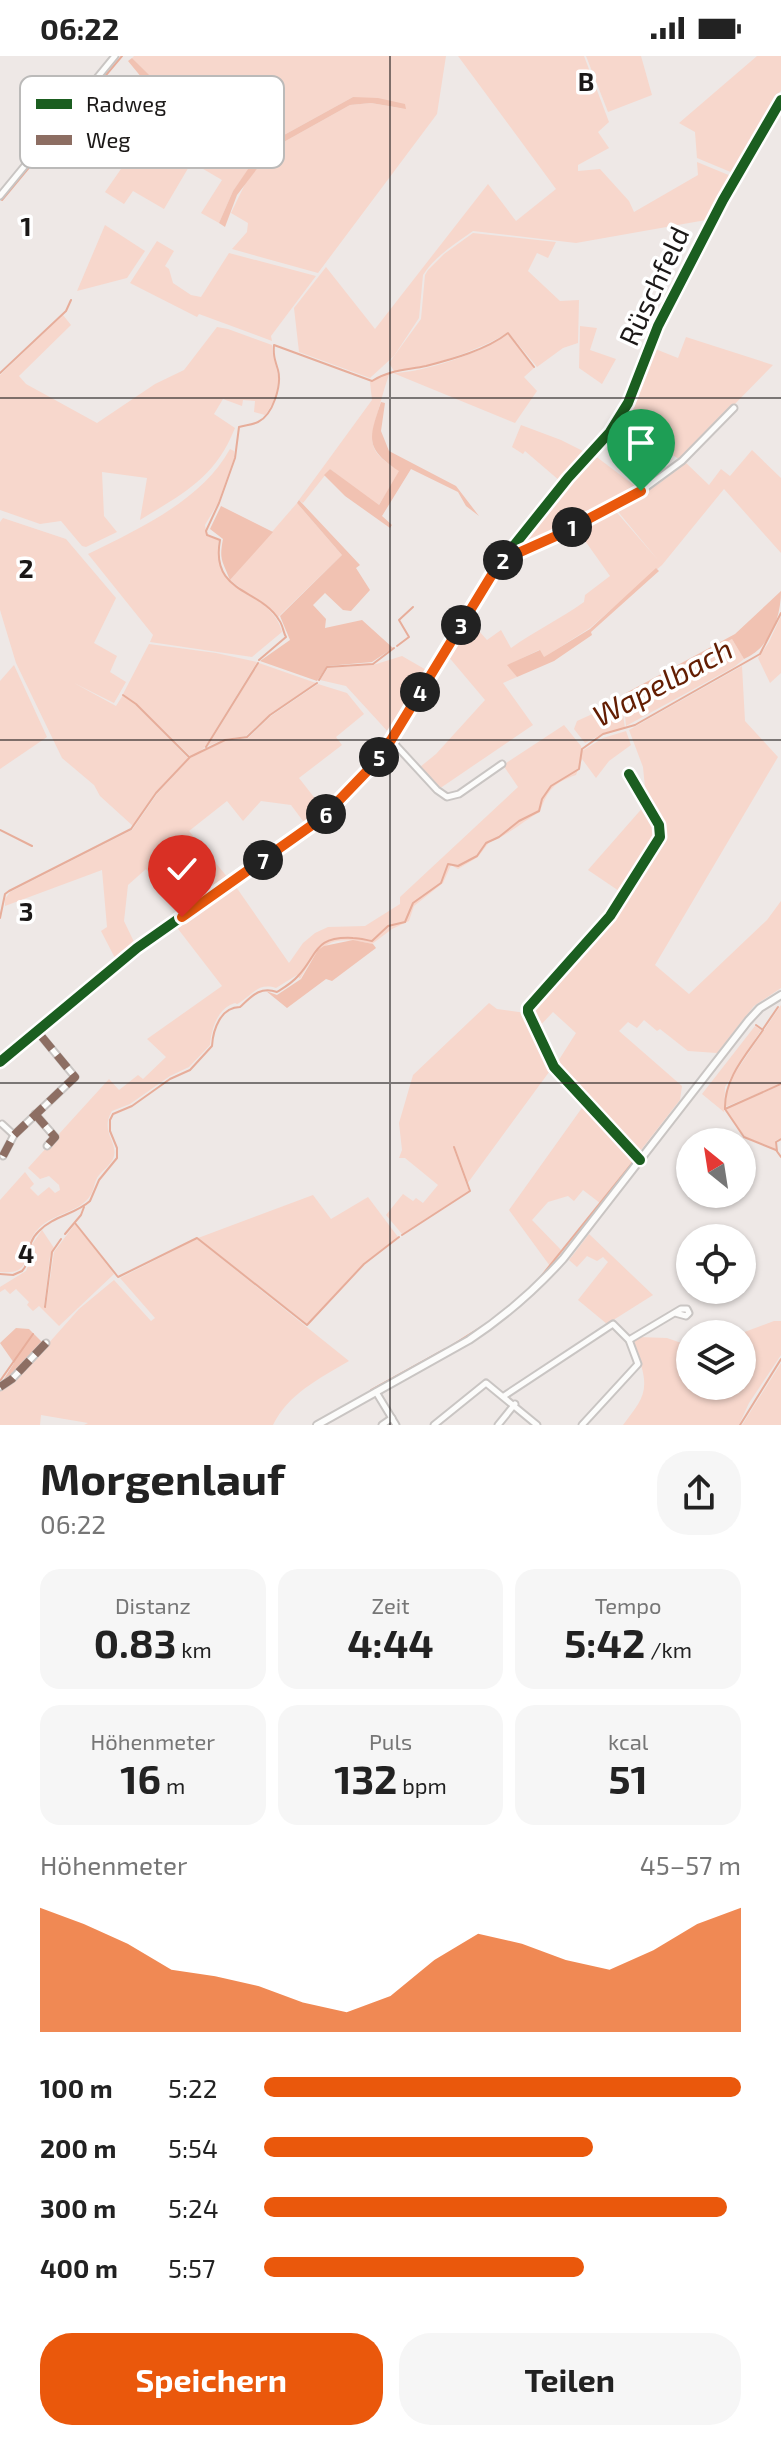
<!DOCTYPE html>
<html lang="de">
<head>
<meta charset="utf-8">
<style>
	body { margin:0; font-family:"Exo 2",sans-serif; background:#f6f6f6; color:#222; height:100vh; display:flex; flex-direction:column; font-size:30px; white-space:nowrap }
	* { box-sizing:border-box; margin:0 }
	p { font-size:26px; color:#767676 }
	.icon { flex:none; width:44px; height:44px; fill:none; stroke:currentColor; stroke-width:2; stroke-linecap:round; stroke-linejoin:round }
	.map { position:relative; height:1369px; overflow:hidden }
	.side { display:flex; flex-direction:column; background:#fff; flex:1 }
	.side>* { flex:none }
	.needle { width:52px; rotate:330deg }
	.tools { position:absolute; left:676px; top:1072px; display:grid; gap:16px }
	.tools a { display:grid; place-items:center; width:80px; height:80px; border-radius:50%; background:#fff; box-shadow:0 2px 6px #0004; font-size:40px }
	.pin { position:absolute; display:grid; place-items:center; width:68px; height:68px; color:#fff; margin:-82px -34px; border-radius:50% 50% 50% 0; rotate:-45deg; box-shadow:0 0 8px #0007 }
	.pin .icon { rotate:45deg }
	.km { position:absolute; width:40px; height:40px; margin:-20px; border-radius:50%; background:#222; color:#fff; font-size:22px; line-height:40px; text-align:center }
	.round { display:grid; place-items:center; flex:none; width:84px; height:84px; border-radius:32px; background:#f6f6f6 }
	.headline { display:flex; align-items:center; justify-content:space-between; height:136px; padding:0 40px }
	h1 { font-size:44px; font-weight:700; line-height:60px }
	.stats { display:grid; grid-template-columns:repeat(3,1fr); gap:12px; height:136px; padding:8px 40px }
	.stats div { display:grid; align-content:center; border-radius:20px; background:#f6f6f6; text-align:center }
	.stats b { font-size:40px; font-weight:700 }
	.stats small { font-size:22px; font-weight:400 }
	.stats p { font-size:22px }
	.chart { height:224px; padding:16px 40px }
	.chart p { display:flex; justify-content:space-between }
	.chart svg { width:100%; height:144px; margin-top:8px; fill:#ea580c; opacity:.7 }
	.primary-button { display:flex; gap:16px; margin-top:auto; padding:16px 40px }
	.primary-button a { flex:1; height:92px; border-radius:32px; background:#ea580c; color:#fff; font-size:32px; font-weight:700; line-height:92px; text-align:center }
	.primary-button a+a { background:#f6f6f6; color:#222 }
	ul { padding:0 40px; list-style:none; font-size:26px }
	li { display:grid; grid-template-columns:128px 96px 1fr; align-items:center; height:60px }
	li i { height:20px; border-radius:10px; background:#ea580c }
	.status { display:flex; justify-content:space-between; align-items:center; height:56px; padding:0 40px; background:#fff; direction:ltr }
	.status svg { height:22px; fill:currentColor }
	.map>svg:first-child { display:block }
	.green { fill:#f7d7cc }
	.forest { fill:#f1c2b2 }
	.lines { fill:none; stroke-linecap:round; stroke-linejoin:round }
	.stream { stroke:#e7ad9a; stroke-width:2 }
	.minor-casing { stroke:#c9c5c3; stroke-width:9 }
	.major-casing { stroke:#c9c5c3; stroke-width:10 }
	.minor { stroke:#fcfcfb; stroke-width:5 }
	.major { stroke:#fcfcfb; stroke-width:6 }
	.quiet { stroke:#8d6e63; stroke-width:8; stroke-dasharray:16 8; stroke-linecap:butt }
	.cycleway-casing { stroke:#fff; stroke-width:15 }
	.cycleway { stroke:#1b5e20; stroke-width:10 }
	.route-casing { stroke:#fff; stroke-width:16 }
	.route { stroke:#ea580c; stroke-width:10 }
	.grid { fill:none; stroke:#1b1817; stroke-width:2; stroke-opacity:0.55 }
	.labels { text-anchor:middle; stroke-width:7; stroke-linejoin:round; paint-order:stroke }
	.street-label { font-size:28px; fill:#1b1817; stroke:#fff }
	.water-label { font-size:30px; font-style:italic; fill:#631d02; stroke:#fff }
	.key { fill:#fff; stroke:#bbbab9; stroke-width:2 }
	.key-label { font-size:22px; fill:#1b1817 }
	.grid-label { font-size:26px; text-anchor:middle; font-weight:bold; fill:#1b1817; stroke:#fff; stroke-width:7; stroke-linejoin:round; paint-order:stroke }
</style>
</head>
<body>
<div class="status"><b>06:22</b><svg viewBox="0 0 49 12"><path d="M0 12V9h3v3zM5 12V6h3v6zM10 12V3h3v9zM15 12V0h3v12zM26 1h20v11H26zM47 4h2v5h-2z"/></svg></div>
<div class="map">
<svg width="781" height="1369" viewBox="0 0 781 1369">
	<rect width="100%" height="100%" fill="#eee8e6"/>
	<!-- green -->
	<g class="green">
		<path d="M134 0H446L437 58 318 217 232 193 247 176 248 167 231 157 245 128 273 92 350 49 371 47 405 53 353 41 255 95 208 77 132 2Z"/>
		<path d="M458 0H584L609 66 598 76 609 92 578 109V115L600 113 629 145 634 156 698 119 697 106 731 120 706 164 576 187 473 175C455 188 435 200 423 219L419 262 394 300 370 322 299 296 294 252 326 211 375 273 488 128 516 165 556 133Z"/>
		<path d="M586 0H641L652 39 608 56Z"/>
		<path d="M757 0H781V34L733 117 697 102 695 76 679 67Z"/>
		<path d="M178 58 209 87 256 103 233 135 219 167 201 157 222 124 193 107 190 109 164 153 133 135 124 148 105 136 121 113Z"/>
		<path d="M105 169 145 195 127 222 77 235Z"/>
		<path d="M473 177 556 186 548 202 537 197 528 215 560 245 579 244 578 287 563 292 537 311 508 276C488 291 418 316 394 315L389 307 421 263 425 219 428 214 444 198Z"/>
		<path d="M157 185 174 195 165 210 169 213 173 227 191 239 201 241 229 197 316 220 271 280 272 285 199 258 197 261 130 227Z"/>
		<path d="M63 259 71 269 19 320 26 328 97 367 155 328 184 314 217 271 228 273 272 289C272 300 275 305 277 315 281 329 274 348 265 359L254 356 255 345 243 344 242 350 223 343 214 358 235 372C215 422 184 437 140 464L147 422 102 416 104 460 117 476 86 491 82 490 61 465 40 468 0 454V319Z"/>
		<path d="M580 270 597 272 590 294 616 303 602 328 579 312Z"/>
		<path d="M508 278 534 312 524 321 537 335 515 367 393 317C422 317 485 296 508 278Z"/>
		<path d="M686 281 773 309 680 404 622 364 635 340 653 292 678 302Z"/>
		<path d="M390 316C386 327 383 337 380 348 371 382 363 394 399 414V418L378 450 330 413 303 447 299 444 372 344 370 326Z"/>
		<path d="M521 369 561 384 585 396 560 425 525 395 523 398 512 391Z"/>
		<path d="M230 393 234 395V402L218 447 205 469 207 480 219 484C209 541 272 534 282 576L252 601 150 586 153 579 88 498C139 473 202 444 230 393Z"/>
		<path d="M752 394 781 422V497L724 433 662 509 590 572 543 602 539 594 508 609 517 621 503 627 533 669 439 733 420 711 436 698 485 644 447 599 468 563 487 584 501 574 511 592C535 575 560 563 584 546L585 539 610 520 576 472 613 452 658 504 615 452 660 427 685 406 709 429 721 413 730 420Z"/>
		<path d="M594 399 639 433 517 494 584 408Z"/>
		<path d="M297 447 342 499 278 561 230 524Z"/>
		<path d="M3 462 66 483 116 542 94 587 117 600 110 616 126 626 114 647 74 627 116 650 123 639 136 649 188 702 156 736 133 770 100 740 94 729 62 702 16 607 0 554V466Z"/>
		<path d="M781 560V617L770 627 758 602 769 586Z"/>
		<path d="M732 583 744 603 734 611 626 670 624 649 627 639Z"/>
		<path d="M149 588 216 597 257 606 205 691 196 699 190 700 137 648 123 638Z"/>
		<path d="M402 600 428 615 390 678 346 630 320 624 328 612 373 609Z"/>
		<path d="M259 607 316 627 270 658 246 680 225 683 208 690Z"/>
		<path d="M14 609 47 681 0 713V625Z"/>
		<path d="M742 610 745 665 778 701 655 909 689 938 767 864 781 845V932L754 950 717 997 688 995 660 973 657 975 644 964 637 972 628 966 619 975 682 1030 680 1044 637 1099 555 1010 576 977 553 956 536 974 530 956 572 903 606 868 662 781 661 768 646 742 643 711 629 674Z"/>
		<path d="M318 628 347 637 364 658 336 681 342 689 299 722 324 754 306 769 291 749 261 745 243 765 227 745 189 775 229 823 179 858 146 813 128 829 124 865 135 888 116 904 101 875 107 871 102 814 5 850V843L10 836 132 774 157 738 190 702 225 685 248 682 271 660Z"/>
		<path d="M621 645 625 672 604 677 585 687 574 673 577 665Z"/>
		<path d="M564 669 581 690 582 695 603 682 626 675 631 689 609 705 596 722 582 703 576 719C555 726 547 734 540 756 526 763 503 783 490 785L478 801 458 813 451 809 443 827 414 850 409 865 392 873 372 888C328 878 321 888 300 923L297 919 276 932C260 927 254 936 242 945 232 952 241 944 230 949 216 956 211 976 210 989L189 1011 170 1020 130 1048 112 1055C99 1076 120 1087 113 1103 109 1111 101 1115 97 1122 94 1128 94 1134 90 1140 80 1156 54 1157 39 1172 17 1193 39 1219 0 1216V1144L25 1116 34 1128 30 1132 38 1140 49 1131 55 1137 60 1134 59 1129 49 1120 40 1123 28 1112 109 1023 119 1034 138 1019 143 1023 166 1001 147 983 222 930 175 869 234 828 289 907 303 887 315 877 328 871 365 870 400 848V841L518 731 503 709Z"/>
		<path d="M645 749 657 770 658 780 622 837 588 814Z"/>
		<path d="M489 947 497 953 526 957 552 1012 467 1128 453 1091 469 1135 402 1178 386 1159 403 1138 413 1145 416 1142 423 1147 438 1129 405 1102H399L402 1094 399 1067 413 1019Z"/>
		<path d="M781 949V1028L725 1051V1038L729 1026Z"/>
		<path d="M755 970 761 974 725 1031 724 1056 702 1038Z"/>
		<path d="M781 1029V1082L775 1085 776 1093 745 1081 725 1053Z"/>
		<path d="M584 1049 634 1104 600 1147 583 1134 574 1145 568 1140 548 1146 532 1164 562 1195 550 1210 509 1154Z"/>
		<path d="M313 1139 331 1163 368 1141 398 1181 363 1208 307 1268 198 1182Z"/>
		<path d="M75 1168 114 1218 59 1270 39 1250 33 1255 27 1249 29 1246 16 1233 10 1238 5 1233 0 1236V1231L26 1215 30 1205 31 1190 42 1174 54 1192 50 1200 44 1250 46 1251 54 1196Z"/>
		<path d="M589 1178 653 1239 607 1268 578 1244 608 1206 603 1201 597 1205 587 1200 577 1211 569 1204Z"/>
		<path d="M197 1183 349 1305C319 1323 289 1337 273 1369H84L88 1367 41 1359 40 1369H0V1333L47 1289 79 1253 114 1224 151 1265 155 1262 120 1222Z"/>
		<path d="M774 1265H781V1299L749 1347 739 1369H623C639 1347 650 1338 641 1309 639 1300 634 1292 634 1284L638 1281 667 1282 690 1290V1330H742V1278H739Z"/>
		<path d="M781 1307V1369H742Z"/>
	</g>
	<!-- forest -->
	<g class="forest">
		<path d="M132 2 208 77 255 95 353 41 378 42 405 48 406 53 371 47 350 49 273 92 237 139 225 171 219 167 233 135 255 103 209 87 142 22 128 5Z"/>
		<path d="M381 346 385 347 381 375 389 395 456 430 479 460 466 450 458 436 411 413 382 460 392 469 390 472 345 440 324 419 330 413 379 449 399 415C364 392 369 382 381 346Z"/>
		<path d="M299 444 360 509 356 512 370 534 351 555 343 554 325 537 313 549 326 563 325 572 362 564 393 592 372 606 327 610 317 625 260 605 290 584 280 560 342 499 297 447Z"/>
		<path d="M221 450 273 476 230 524C222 504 219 504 223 483L210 473Z"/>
		<path d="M656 512 659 515 591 576 592 579 554 605 517 621 507 609 540 594 544 601 590 573Z"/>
		<path d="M781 535C781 561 770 592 744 603L732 583 627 639 624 649 626 637 735 578Z"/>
		<path d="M353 884 373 888 376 892 332 925 326 923 287 952 266 935 277 939 301 923 318 894 324 890Z"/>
		<path d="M16 1272 29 1273 43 1287 11 1322 0 1329 14 1307 0 1287Z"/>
	</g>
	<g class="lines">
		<!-- stream -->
		<g class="stream">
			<path d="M70 62 122 0"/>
			<path d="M47 90 66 67"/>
			<path d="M2 144 41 97"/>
			<path d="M0 317 66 255 71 244"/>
			<path d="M397 590 409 581 399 564 413 551"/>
			<path d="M259 604 286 581C283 576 283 569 279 564 260 532 210 538 220 484L207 479 206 475 219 447 235 402 239 371C245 369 252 369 258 366 273 359 282 329 278 314 275 304 273 299 274 289L372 325C389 314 407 314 426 310 453 303 486 294 508 277L534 311"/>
			<path d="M319 624 327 611 373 608 394 592"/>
			<path d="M123 639 136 648 189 701"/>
			<path d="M206 691 258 607"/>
			<path d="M0 774 32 790"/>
			<path d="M0 862 5 838 9 835 131 773 156 737 190 701 225 684 247 681 270 659 317 627"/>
			<path d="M763 973 778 951"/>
			<path d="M781 1028 725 1053 744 1081 776 1094 781 1101"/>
			<path d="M725 1053C724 1022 746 999 763 974L756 969"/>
			<path d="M777 1095 776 1086 781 1083"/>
			<path d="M639 1099 671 1058"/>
			<path d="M75 1167 118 1221 197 1182 307 1269 364 1208 399 1181"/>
			<path d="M65 1178 81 1159 84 1151"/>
			<path d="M402 1179 470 1135 454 1091"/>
			<path d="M0 1218 13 1219 22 1215C33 1203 24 1189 39 1175 53 1160 76 1158 90 1145L99 1124 117 1102V1092L110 1075V1064L113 1058 132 1050 170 1023 190 1014 212 990C213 973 221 951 240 951 252 940 260 930 277 936 285 931 292 927 298 920 318 899 313 880 353 882 359 882 366 884 372 885L388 870 405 866 413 847 441 827 448 808 458 810 477 800 486 787 499 781 519 765 539 755 542 743 551 730 579 713 582 693 603 678 635 669 760 598 781 557"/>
			<path d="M535 1228 634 1105"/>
			<path d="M45 1251 52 1196 61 1183"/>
			<path d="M451 1290 486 1268"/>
			<path d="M0 1325 33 1278"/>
			<path d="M371 1334 445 1293"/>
			<path d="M740 1369 781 1303"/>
		</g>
		<defs>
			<g id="minor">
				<path d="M0 140 115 0"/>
				<path d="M508 499 518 497 556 480 641 435 682 405 734 352"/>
				<path d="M391 684 437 734 447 741 459 738 502 708"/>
				<path d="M629 718 659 769 660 781 610 860 528 952V956L554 1011 640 1104"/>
				<path d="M0 1006 137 892 322 762 372 710 391 684 496 512 568 422 610 376 628 347 658 270 723 144 781 44"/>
				<path d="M35 1058 55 1081 47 1090"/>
				<path d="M2 1068 14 1079"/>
				<path d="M3 1100 14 1079 75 1021 37 975"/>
				<path d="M629 1284 681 1253H687L689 1257 686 1260 675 1257"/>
				<path d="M0 1331 12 1323 46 1287"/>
				<path d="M376 1336 396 1369"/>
				<path d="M504 1340 613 1268 629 1284 638 1308 582 1369"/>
				<path d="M382 1369 392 1362"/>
				<path d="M434 1369 486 1327 537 1369"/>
				<path d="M498 1369 515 1348"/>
			</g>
			<path id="major" d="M317 1369 469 1284C504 1261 534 1235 563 1203L748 965 760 952 781 939"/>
		</defs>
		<!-- minor casing -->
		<use href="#minor" class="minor-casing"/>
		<!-- major casing -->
		<use href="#major" class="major-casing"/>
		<!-- minor -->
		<use href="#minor" class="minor"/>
		<!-- major -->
		<use href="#major" class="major"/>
		<!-- quiet -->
		<g class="quiet">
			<path d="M35 1058 55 1081 47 1090"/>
			<path d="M3 1100 14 1079 75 1021 37 975"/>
			<path d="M0 1331 12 1323 46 1287"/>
		</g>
		<defs>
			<g id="cycleway">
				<path d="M629 718 659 769 660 781 610 860 528 952V956L554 1011 640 1104"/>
				<path d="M0 1006 137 892 322 762 372 710 391 684 496 512 568 422 610 376 628 347 658 270 723 144 781 44"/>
			</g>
		</defs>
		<!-- cycleway casing -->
		<use href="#cycleway" class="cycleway-casing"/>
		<!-- cycleway -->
		<use href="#cycleway" class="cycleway"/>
	</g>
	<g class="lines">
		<defs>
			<path id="route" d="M182 861 322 762 372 710 391 684 496 512 508 499 518 497 556 480 641 435"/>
		</defs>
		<!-- route casing -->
		<use href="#route" class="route-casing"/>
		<!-- route -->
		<use href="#route" class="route"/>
	</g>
	<!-- grid -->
	<path class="grid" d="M390 0V1369M0 342H781M0 684H781M0 1027H781"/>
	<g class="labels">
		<!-- street labels -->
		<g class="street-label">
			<text transform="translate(654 230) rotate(-65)" y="10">Rüschfeld</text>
		</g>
		<!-- water labels -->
		<g class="water-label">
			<text transform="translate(663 627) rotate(-28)" y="10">Wapelbach</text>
		</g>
	</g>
	<!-- legend -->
	<rect x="20" y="20" width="264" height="92" rx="12" class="key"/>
	<rect x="36" y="43" width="36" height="10" fill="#1b5e20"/>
	<rect x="36" y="79" width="36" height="10" fill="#8d6e63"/>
	<g class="key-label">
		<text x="86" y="56">Radweg</text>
		<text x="86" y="92">Weg</text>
	</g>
	<g class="grid-label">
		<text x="586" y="35">B</text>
		<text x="26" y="180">1</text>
		<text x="26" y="522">2</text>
		<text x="26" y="865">3</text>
		<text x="26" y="1207">4</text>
	</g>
</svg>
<div class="tools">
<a><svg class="needle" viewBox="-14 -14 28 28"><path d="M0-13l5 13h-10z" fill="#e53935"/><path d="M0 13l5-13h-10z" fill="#767676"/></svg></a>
<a><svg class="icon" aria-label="locate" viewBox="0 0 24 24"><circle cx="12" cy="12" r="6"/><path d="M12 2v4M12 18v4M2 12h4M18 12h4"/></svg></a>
<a><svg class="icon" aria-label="layers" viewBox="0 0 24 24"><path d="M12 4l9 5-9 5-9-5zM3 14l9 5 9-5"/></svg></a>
</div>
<div class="pin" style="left:641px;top:435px;background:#1e9e55"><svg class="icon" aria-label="arrive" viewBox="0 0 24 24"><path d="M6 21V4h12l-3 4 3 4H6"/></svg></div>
<div class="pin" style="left:182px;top:861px;background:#d93025"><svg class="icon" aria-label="check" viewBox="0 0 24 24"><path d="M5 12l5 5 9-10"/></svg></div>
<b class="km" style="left:572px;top:471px">1</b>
<b class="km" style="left:503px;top:504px">2</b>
<b class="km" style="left:461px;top:569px">3</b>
<b class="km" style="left:420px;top:636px">4</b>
<b class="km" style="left:379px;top:701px">5</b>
<b class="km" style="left:326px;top:758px">6</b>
<b class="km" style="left:263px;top:804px">7</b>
</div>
<section class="side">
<div class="headline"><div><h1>Morgenlauf</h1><p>06:22</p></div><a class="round"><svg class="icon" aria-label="share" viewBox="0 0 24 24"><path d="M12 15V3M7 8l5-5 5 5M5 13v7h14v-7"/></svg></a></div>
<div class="stats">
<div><p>Distanz</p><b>0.83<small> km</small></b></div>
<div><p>Zeit</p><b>4:44</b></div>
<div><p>Tempo</p><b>5:42<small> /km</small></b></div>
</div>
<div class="stats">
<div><p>Höhenmeter</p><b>16<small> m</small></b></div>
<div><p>Puls</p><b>132<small> bpm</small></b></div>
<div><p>kcal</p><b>51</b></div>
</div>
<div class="chart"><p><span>Höhenmeter</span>45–57 m</p>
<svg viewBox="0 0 160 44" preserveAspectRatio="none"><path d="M0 44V6L10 11L20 17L30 25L40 27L50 30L60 35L70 38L80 33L90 22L100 14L110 17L120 22L130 25L140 19L150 11L160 6V44z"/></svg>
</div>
<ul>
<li><b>100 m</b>5:22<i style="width:100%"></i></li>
<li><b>200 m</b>5:54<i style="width:69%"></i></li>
<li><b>300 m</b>5:24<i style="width:97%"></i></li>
<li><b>400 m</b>5:57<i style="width:67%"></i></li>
</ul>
<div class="primary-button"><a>Speichern</a><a>Teilen</a></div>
</section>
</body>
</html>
